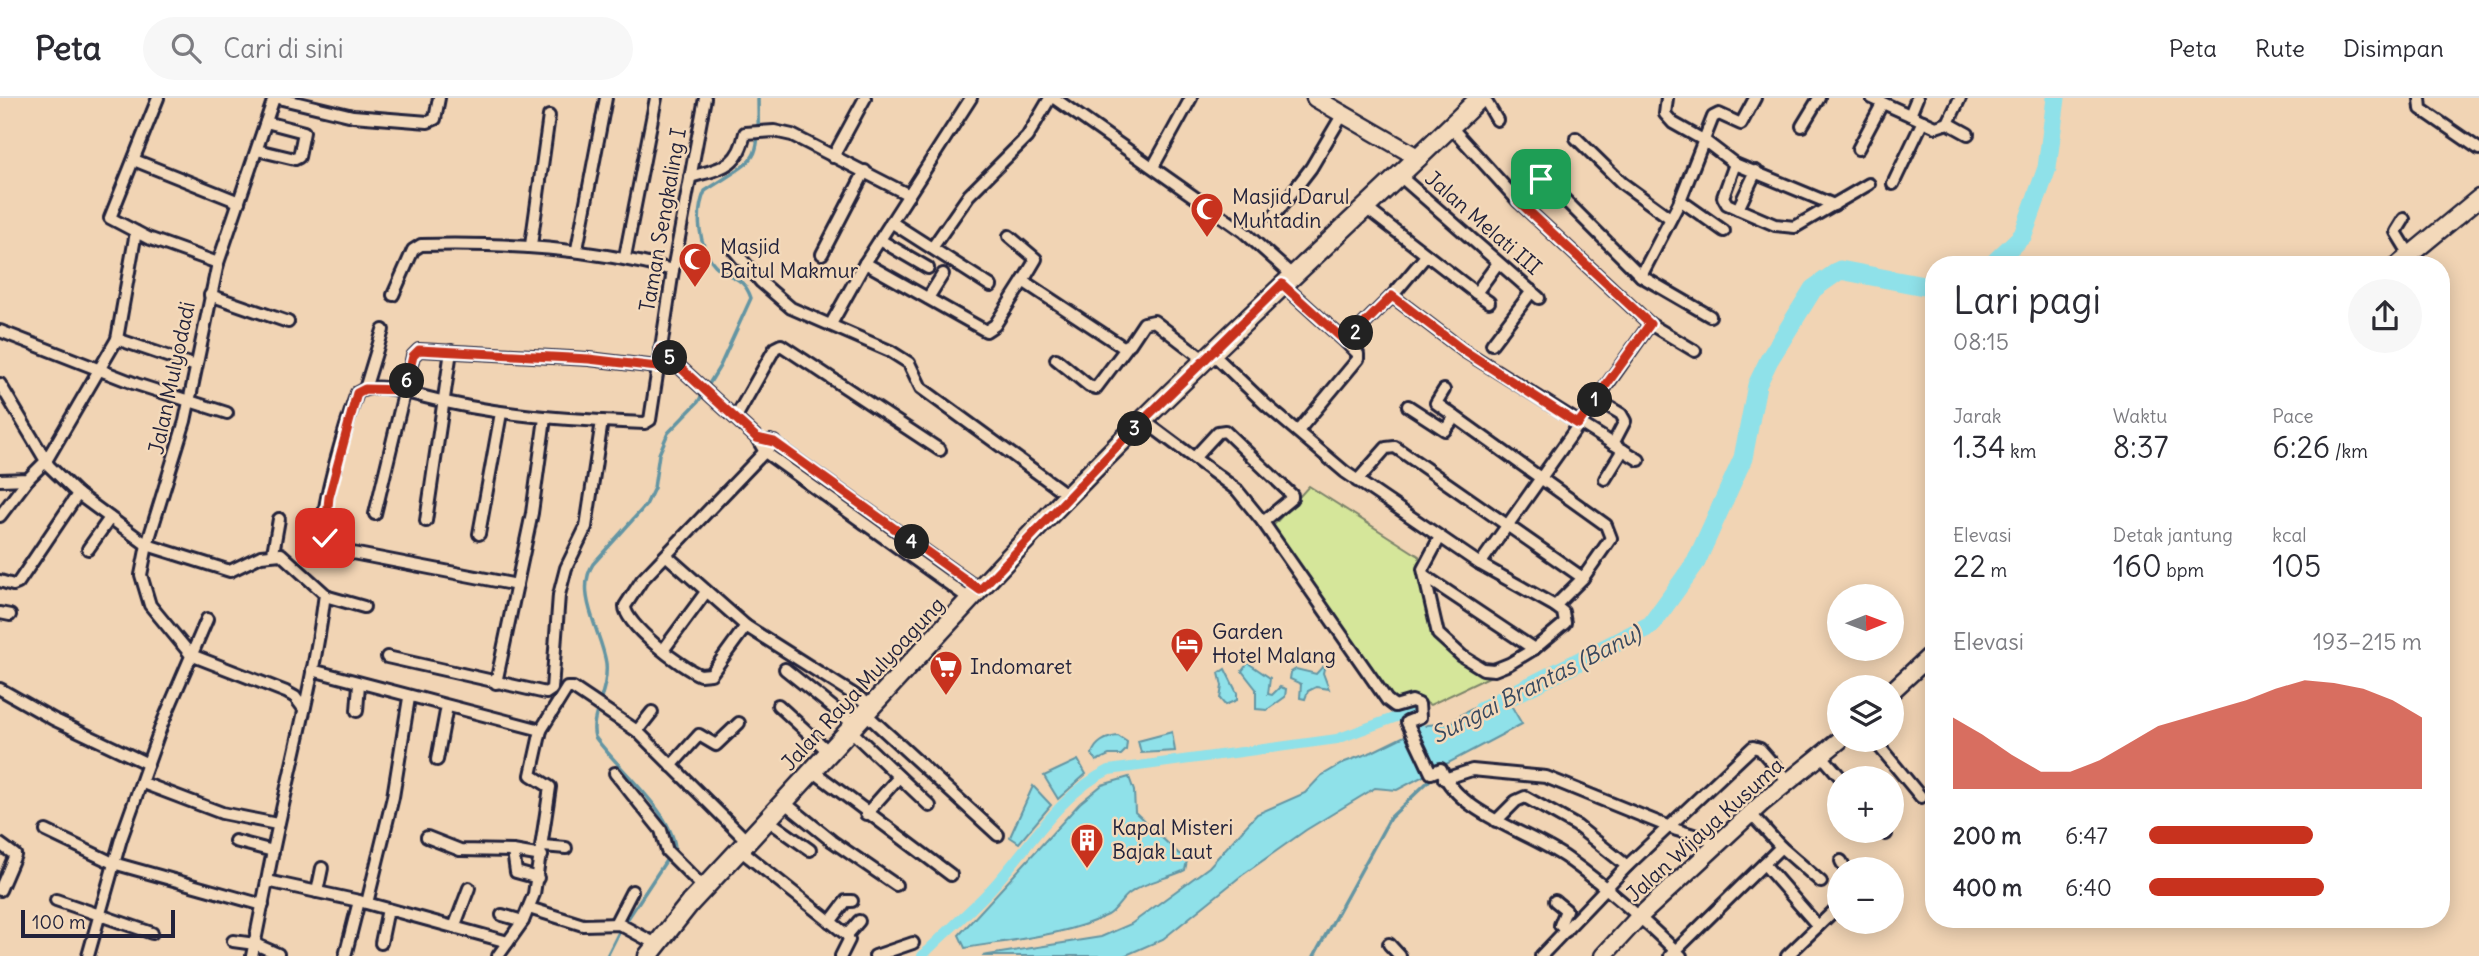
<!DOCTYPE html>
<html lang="id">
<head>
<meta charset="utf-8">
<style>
	body { margin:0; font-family:Delius,sans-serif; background:#f7f7f7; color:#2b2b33; height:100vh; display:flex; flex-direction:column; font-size:26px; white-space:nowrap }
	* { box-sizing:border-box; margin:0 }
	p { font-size:23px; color:#7c7c81 }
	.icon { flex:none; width:38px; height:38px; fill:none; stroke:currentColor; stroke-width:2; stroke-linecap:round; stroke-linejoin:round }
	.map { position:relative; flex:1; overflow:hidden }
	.sheet { position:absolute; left:1925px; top:158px; width:525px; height:672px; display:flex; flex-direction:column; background:#fff; border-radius:28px; box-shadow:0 4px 18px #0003 }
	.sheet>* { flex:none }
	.needle { width:46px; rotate:89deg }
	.tools { position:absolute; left:1827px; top:486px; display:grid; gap:14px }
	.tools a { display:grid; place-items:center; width:77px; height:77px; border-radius:50%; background:#fff; box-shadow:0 4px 18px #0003; font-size:35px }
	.scale { position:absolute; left:21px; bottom:18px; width:154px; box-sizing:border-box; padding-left:7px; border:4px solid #22223b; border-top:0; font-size:19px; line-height:24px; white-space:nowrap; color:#22223b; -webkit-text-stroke:5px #f3d9ba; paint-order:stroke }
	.pin { position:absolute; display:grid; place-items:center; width:60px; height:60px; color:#fff; margin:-30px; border-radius:14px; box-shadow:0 4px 10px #0006 }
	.km { position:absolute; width:35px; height:35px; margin:-18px; border-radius:50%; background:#222; color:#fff; font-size:19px; line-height:35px; text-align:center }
	.round { display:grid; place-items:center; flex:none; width:74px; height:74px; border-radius:37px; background:#f7f7f7 }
	.headline { display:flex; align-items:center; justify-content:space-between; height:119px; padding:0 28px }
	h1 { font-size:38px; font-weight:600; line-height:52px }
	.stats { display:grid; grid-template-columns:repeat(3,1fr); gap:10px; height:119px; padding:7px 28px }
	.stats div { display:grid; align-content:center }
	.stats b { font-size:30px; font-weight:600 }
	.stats small { font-size:19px; font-weight:400 }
	.stats p { font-size:19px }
	.chart { height:196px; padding:14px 28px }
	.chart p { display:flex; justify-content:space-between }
	.chart svg { width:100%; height:126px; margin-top:7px; fill:#c8321e; opacity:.7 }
	ul { padding:0 28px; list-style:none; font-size:23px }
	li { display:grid; grid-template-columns:112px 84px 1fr; align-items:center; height:52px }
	li i { height:18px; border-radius:9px; background:#c8321e }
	header { display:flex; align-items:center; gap:42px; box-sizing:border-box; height:98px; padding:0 35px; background:#fff; border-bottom:2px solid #e1e1e2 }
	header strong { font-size:33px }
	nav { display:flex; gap:38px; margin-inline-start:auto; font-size:24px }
	.search { width:490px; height:63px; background:#f7f7f7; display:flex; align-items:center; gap:18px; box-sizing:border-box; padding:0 24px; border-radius:38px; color:#7c7c81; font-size:26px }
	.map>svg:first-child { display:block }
	.green { fill:#d5e69a; stroke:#7c846a; stroke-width:2 }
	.water { fill:#8fe1e9; stroke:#6395a3; stroke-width:2 }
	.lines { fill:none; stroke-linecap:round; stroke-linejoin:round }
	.stream { stroke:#6395a3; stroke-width:3.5 }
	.canal { stroke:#8fe1e9; stroke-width:10 }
	.river { stroke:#8fe1e9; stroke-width:19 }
	.minor-casing { stroke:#22223b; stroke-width:16 }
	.secondary-casing { stroke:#22223b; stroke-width:21 }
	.primary-casing { stroke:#22223b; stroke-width:23 }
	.minor { stroke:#f3d9ba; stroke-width:10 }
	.secondary { stroke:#f3d9ba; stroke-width:16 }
	.primary { stroke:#f3d9ba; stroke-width:18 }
	.route-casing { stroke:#fff; stroke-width:14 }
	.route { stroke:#c8321e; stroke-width:9 }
	.labels { text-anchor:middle; stroke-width:5; stroke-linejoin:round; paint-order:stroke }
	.poi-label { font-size:21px; fill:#22223b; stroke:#f3d9ba; text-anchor:start }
	.street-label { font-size:21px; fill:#22223b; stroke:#f3d9ba }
	.water-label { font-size:23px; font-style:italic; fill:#38485e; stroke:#f3d9ba }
</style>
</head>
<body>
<header>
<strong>Peta</strong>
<div class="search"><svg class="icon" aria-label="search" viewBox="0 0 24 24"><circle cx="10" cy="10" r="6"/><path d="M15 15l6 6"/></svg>Cari di sini</div>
<nav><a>Peta</a><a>Rute</a><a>Disimpan</a></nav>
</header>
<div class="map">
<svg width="2479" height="858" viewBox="0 0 2479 858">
	<rect width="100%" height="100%" fill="#f1d4b4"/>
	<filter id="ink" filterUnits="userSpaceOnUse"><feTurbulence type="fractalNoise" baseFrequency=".0143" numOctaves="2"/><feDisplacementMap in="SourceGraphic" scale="14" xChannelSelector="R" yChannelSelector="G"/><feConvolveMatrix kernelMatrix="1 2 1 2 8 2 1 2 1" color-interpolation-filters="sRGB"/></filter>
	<g filter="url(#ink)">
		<!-- green -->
		<path class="green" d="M1309 388 1419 458C1428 522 1425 550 1491 578L1430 607 1419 601 1393 602 1272 429Z"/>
		<!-- water -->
		<g class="water">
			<path d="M1248 565 1270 580 1268 596 1272 597 1280 589 1286 591 1285 599 1267 612 1256 611V591L1242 573Z"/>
			<path d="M1325 566 1323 575 1329 591 1316 589 1308 593 1305 601 1300 600 1301 586 1290 581 1291 574 1296 571 1316 576Z"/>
			<path d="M1225 571 1237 595V602L1225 607 1220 601 1222 588 1219 575Z"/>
			<path d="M1504 595 1522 626 1397 692 1375 690 1306 732 1241 778 1163 841 1124 858H982L1101 839 1131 826 1209 769 1257 716 1305 695 1321 678 1345 664 1372 654 1427 627 1451 625 1462 616Z"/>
			<path d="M1172 634 1175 653 1141 655 1138 643Z"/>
			<path d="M1118 638 1127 644 1126 652 1121 657H1109L1096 663 1092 656C1095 645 1106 639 1118 638Z"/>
			<path d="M1078 662 1086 676 1058 701 1044 678Z"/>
			<path d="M1129 679 1134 693 1135 714 1179 756 1188 758 1185 772C1167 781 1146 783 1130 795 1121 801 1116 813 1108 817 1065 838 1011 842 965 850L959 837 1080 705 1102 687Z"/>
			<path d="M1033 688 1051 707 1019 745 1010 739Z"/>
		</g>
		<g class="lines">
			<!-- stream -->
			<g class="stream">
				<path d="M607 858 619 834 675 749C670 712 617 670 595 639 589 619 609 594 606 565 602 536 574 495 593 466L646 407 654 390 659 356 668 335 698 304 720 268 751 200C743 176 729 182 715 167 698 148 695 115 705 93 760 57 759 68 758 0"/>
				<path d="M1314 858 1390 720 1434 678"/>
			</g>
			<!-- canal -->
			<path class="canal" d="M922 858C944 835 970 814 992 790 1028 751 1060 695 1109 672L1337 641 1407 615 1413 618 1426 641"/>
			<!-- river -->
			<g class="river">
				<path d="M1993 166 2023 137 2047 70 2056 0"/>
				<path d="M1483 612 1651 527 1696 464 1743 360 1757 287 1769 262 1813 191 1840 172 1934 190"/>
			</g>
			<defs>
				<g id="minor">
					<path d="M158 0 110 120 148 140 218 165"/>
					<path d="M274 0 218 165 185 323 147 447 141 477 150 507 191 557 286 594 295 599 304 611"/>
					<path d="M278 0 353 18 428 24 435 21 439 0"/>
					<path d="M1054 0 1244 134 1292 177"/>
					<path d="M1484 0 1497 22"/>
					<path d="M1667 0 1665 16 1673 25 1705 43 1735 66 1834 107"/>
					<path d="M1872 0 1936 29 1948 25 1968 36"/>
					<path d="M2420 0 2421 11 2479 51"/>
					<path d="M1910 17 1917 0"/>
					<path d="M1948 25 1960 0"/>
					<path d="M1802 28 1819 0"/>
					<path d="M1451 29 1518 103 1533 85 1545 82 1641 178 1710 218"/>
					<path d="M1576 40 1622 85 1670 120"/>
					<path d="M1858 51 1882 6"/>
					<path d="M257 52 295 61 299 59 304 34 266 24"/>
					<path d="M833 59 865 0"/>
					<path d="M134 62 239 104"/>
					<path d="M1735 66 1723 99 1727 106 1738 111 1756 73"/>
					<path d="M1153 69 1191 0"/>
					<path d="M690 79C721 70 738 70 745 35L774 33 792 37 909 97"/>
					<path d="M1401 79 1539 200"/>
					<path d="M1893 86 1923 23"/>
					<path d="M1680 102 1724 133"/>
					<path d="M1518 103 1650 226 1695 253"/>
					<path d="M1366 110 1476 195 1498 165"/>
					<path d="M1738 111 1775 127 1795 129 1869 86"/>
					<path d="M1274 118 1311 70 1344 14"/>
					<path d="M2404 121 2396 134 2410 157"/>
					<path d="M891 124 991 188"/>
					<path d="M1009 138 1036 161 1023 183"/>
					<path d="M880 142 928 170"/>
					<path d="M531 147 549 18"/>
					<path d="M932 150 969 97 1027 39 1050 0"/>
					<path d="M577 151 606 0"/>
					<path d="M733 151 761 184 791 210 890 253 909 265 921 290 1069 398"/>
					<path d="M822 156 865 73"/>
					<path d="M625 159 656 0"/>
					<path d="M865 165 986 233 995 227 1023 183 1123 249 1130 246 1144 225 1154 223 1206 263"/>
					<path d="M1641 178 1679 105 1713 19 1719 16 1741 26 1755 0"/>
					<path d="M1282 186 1346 244 1392 198 1425 159"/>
					<path d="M1476 195 1489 204"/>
					<path d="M210 197 288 224"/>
					<path d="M393 197 413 152 421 147C508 145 589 150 673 172"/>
					<path d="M1392 198 1463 252 1639 362"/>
					<path d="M928 200 943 176"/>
					<path d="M831 226 865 165 971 0"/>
					<path d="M0 233 136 286 227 315"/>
					<path d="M117 241 136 134"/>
					<path d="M1492 246 1532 193"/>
					<path d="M660 251 757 340 765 354 971 502"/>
					<path d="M1213 256 1266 307 1345 374 1480 466 1555 508 1563 514 1565 525 1534 551 1509 566 1494 572 1483 571 1462 558 1438 536 1423 471 1440 439"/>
					<path d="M1056 261 1089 288 1096 290 1127 249"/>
					<path d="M0 286 49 368 78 396 147 447 230 473 261 458 281 456 325 496C313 592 285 687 267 783"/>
					<path d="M365 291 383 232"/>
					<path d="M1444 292 1436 305 1606 427 1611 440 1583 480 1555 508"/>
					<path d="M1596 301 1621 316 1625 323 1613 346"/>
					<path d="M1408 308 1445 332 1455 319"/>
					<path d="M736 319 775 250 781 247 940 352"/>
					<path d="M1143 322 1237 392 1263 424 1387 602 1395 608 1412 603 1419 606 1420 619 1407 624 1431 675 1441 671C1459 717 1529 733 1568 761 1607 789 1646 824 1681 858"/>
					<path d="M1298 333 1358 261V256L1346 244"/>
					<path d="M770 343 980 492"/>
					<path d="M1194 360 1218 334 1225 333 1292 397V400L1263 424"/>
					<path d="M1605 381 1623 352"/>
					<path d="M0 382 28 381 46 363 117 241 196 268"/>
					<path d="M1357 383 1386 350 1395 349 1583 480"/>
					<path d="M375 416 413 258 419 252 589 261 657 269"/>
					<path d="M0 418 28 381"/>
					<path d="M426 423 451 253"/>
					<path d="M479 436 501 315"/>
					<path d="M88 451 110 420"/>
					<path d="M273 455 279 421"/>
					<path d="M668 459 746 528 872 608"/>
					<path d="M1480 466 1650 226"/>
					<path d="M1426 479 1534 551"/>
					<path d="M0 483 13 487 18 485 78 396"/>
					<path d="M517 487 342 453C334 451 324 445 323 436 320 409 347 323 357 295 376 283 405 294 425 299 497 318 570 322 645 325L650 322 673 172 705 0"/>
					<path d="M325 498 364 509"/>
					<path d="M0 515 10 517"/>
					<path d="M746 528 711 576 700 577C683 571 624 526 625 508L642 482 774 344"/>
					<path d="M664 551 706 494"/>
					<path d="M387 559 546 595 552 591 559 497 566 470 586 429 602 323"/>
					<path d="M785 571 856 628"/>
					<path d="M312 572 541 632 531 677 550 689 534 796 523 823 498 858"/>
					<path d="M496 585 532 415 545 320"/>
					<path d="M0 591 53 621 148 666"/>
					<path d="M778 607 830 655"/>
					<path d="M357 613 359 586"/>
					<path d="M866 616 998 737"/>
					<path d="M541 632 567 590H573L637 633 748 744"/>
					<path d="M637 633 652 614"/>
					<path d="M851 633 930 708"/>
					<path d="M1874 642 1921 699"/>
					<path d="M1822 658 1842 681"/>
					<path d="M437 662 447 608"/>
					<path d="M671 668 699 637 716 647 739 625"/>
					<path d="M813 673 951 777"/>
					<path d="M615 675 661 732 667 753 704 790"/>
					<path d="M1444 681 1472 672 1546 679 1677 732 1720 745"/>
					<path d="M143 685 222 715 277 726"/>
					<path d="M785 705 832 743 896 787"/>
					<path d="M866 716 899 679"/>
					<path d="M769 723 810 752"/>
					<path d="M1496 723 1516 703 1525 699 1577 728 1627 768"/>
					<path d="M46 733 113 765 263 807"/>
					<path d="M1885 733 1886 736"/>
					<path d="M427 739 460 752 513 753 542 758"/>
					<path d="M235 743 273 753"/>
					<path d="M0 746 15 757 0 792"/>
					<path d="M543 748 566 750"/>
					<path d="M1781 749 1821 784"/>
					<path d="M740 752 847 837 849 842 841 858"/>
					<path d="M513 753 516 774 538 780"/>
					<path d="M1841 763 1846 772"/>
					<path d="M1764 766 1818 828"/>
					<path d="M317 794 322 770"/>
					<path d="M56 802 152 835"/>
					<path d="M1555 803 1566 812 1560 827 1566 833"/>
					<path d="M367 805 393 699 409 600"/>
					<path d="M529 810 583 827 619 826 656 846"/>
					<path d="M502 817 523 823"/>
					<path d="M830 824 846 803H852"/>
					<path d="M615 826 632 793"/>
					<path d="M455 827 469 790"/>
					<path d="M847 837 859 823"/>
					<path d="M233 843 255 846 278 856"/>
					<path d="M381 845 388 811"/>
					<path d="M1389 846 1400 858"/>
					<path d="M88 858 121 741 162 626 207 521"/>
					<path d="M252 858 267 783 359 803 508 844"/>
					<path d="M345 858 359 803"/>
					<path d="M875 858 913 845"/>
					<path d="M1541 858 1627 768 1753 649 1760 651 1788 683"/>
					<path d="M1670 858 1781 749 1751 716"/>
					<path d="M1787 858 1839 808"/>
				</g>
				<g id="secondary">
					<path d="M1315 0 1419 60"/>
					<path d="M2399 166 2479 100"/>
					<path d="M1892 593 1934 554"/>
					<path d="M1603 858 1638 820 1762 705 1840 642"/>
				</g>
				<path id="primary" d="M648 858 690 805C835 651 974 491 1124 341 1240 225 1362 115 1480 0"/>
			</defs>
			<!-- minor casing -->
			<use href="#minor" class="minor-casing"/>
			<!-- secondary casing -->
			<use href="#secondary" class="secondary-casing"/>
			<!-- primary casing -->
			<use href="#primary" class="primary-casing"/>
			<!-- minor -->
			<use href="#minor" class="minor"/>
			<!-- secondary -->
			<use href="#secondary" class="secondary"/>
			<!-- primary -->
			<use href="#primary" class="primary"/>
		</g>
	</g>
	<g class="lines" filter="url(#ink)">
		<defs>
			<path id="route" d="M325 440 329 399 357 295 365 291 405 292 413 258 419 252 589 261 657 269 660 251 757 340 774 344 980 492 1123 342 1282 186 1346 244 1392 198 1463 252 1578 326 1650 226 1518 103 1533 85 1541 81"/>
		</defs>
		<!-- route casing -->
		<use href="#route" class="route-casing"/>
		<!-- route -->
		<use href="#route" class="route"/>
	</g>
	<!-- icons -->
	<defs>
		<symbol id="mosque-pin" viewBox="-11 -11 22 30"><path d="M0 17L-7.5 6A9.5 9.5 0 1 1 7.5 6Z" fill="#c8321e" stroke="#f3d9ba"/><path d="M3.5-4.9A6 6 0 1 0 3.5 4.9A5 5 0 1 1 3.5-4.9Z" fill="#fff"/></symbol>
		<symbol id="hotel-pin" viewBox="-11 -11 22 30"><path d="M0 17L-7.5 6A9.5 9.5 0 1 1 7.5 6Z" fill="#c8321e" stroke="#f3d9ba"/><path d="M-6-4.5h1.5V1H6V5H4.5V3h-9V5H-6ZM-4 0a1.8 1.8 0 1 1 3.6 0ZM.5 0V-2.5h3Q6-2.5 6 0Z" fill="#fff"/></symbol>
		<symbol id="supermarket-pin" viewBox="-11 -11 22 30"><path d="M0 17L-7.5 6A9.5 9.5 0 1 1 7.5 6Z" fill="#c8321e" stroke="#f3d9ba"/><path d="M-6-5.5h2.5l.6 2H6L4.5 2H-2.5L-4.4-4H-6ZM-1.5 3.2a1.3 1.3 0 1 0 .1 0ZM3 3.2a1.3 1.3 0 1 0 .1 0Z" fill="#fff"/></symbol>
		<symbol id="building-pin" viewBox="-11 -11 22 30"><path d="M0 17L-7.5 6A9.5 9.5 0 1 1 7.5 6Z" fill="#c8321e" stroke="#f3d9ba"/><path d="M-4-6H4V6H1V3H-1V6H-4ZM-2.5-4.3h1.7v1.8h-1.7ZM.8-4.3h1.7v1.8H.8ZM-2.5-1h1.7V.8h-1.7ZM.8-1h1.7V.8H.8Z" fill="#fff"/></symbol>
	</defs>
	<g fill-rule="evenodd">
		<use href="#mosque-pin" x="1188" y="92" width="38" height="52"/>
		<use href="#mosque-pin" x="676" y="142" width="38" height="52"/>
		<use href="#hotel-pin" x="1168" y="527" width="38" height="52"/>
		<use href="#supermarket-pin" x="927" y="550" width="38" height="52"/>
		<use href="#building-pin" x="1068" y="723" width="38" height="52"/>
	</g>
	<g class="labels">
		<!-- poi labels -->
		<g class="poi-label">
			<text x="1232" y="106">Masjid Darul<tspan x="1232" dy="24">Muhtadin</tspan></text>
			<text x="720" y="156">Masjid<tspan x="720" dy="24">Baitul Makmur</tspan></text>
			<text x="1212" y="541">Garden<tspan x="1212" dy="24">Hotel Malang</tspan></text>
			<text x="970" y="576">Indomaret</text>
			<text x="1112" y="737">Kapal Misteri<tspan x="1112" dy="24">Bajak Laut</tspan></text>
		</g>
		<!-- street labels -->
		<g class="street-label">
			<text transform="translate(663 122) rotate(-80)" y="7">Taman Sengkaling I</text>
			<text transform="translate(1483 125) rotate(41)" y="7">Jalan Melati III</text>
			<text transform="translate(172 280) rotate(-78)" y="7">Jalan Mulyodadi</text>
			<text transform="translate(863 586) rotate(-47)" y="7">Jalan Raya Mulyoagung</text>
			<text transform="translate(1705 732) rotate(-42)" y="7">Jalan Wijaya Kusuma</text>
		</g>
		<!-- water labels -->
		<g class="water-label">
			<text transform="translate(1536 586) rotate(-27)" y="8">Sungai Brantas (Banu)</text>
		</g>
	</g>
</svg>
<div class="tools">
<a><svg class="needle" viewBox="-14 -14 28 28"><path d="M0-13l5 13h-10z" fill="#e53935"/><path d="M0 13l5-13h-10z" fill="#7c7c81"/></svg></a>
<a><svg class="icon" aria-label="layers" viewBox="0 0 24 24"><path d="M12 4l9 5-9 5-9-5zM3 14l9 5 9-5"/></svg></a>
<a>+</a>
<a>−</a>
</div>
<div class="scale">100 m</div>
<div class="pin" style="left:1541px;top:81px;background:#1e9e55"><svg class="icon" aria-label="arrive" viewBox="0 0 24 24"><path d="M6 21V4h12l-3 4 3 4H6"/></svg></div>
<div class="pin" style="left:325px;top:440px;background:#d93025"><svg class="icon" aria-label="check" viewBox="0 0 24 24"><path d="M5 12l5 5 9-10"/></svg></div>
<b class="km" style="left:1595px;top:302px">1</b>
<b class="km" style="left:1356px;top:235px">2</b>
<b class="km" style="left:1135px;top:331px">3</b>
<b class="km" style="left:912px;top:444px">4</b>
<b class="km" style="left:670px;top:260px">5</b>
<b class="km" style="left:407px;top:283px">6</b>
<section class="sheet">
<div class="headline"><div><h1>Lari pagi</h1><p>08:15</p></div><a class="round"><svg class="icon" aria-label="share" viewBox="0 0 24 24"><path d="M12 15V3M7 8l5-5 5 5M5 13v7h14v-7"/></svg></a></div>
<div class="stats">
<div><p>Jarak</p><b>1.34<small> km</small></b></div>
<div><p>Waktu</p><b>8:37</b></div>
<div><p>Pace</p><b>6:26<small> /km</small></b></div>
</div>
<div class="stats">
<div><p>Elevasi</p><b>22<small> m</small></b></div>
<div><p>Detak jantung</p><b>160<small> bpm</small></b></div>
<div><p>kcal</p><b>105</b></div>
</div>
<div class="chart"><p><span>Elevasi</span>193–215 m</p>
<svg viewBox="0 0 160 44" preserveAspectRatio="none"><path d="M0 44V19L10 25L20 32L30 38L40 38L50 34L60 28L70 22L80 19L90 16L100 13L110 9L120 6L130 7L140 9L150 13L160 19V44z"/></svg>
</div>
<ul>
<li><b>200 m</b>6:47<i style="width:60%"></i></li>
<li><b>400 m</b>6:40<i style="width:64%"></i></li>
</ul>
</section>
</div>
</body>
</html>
